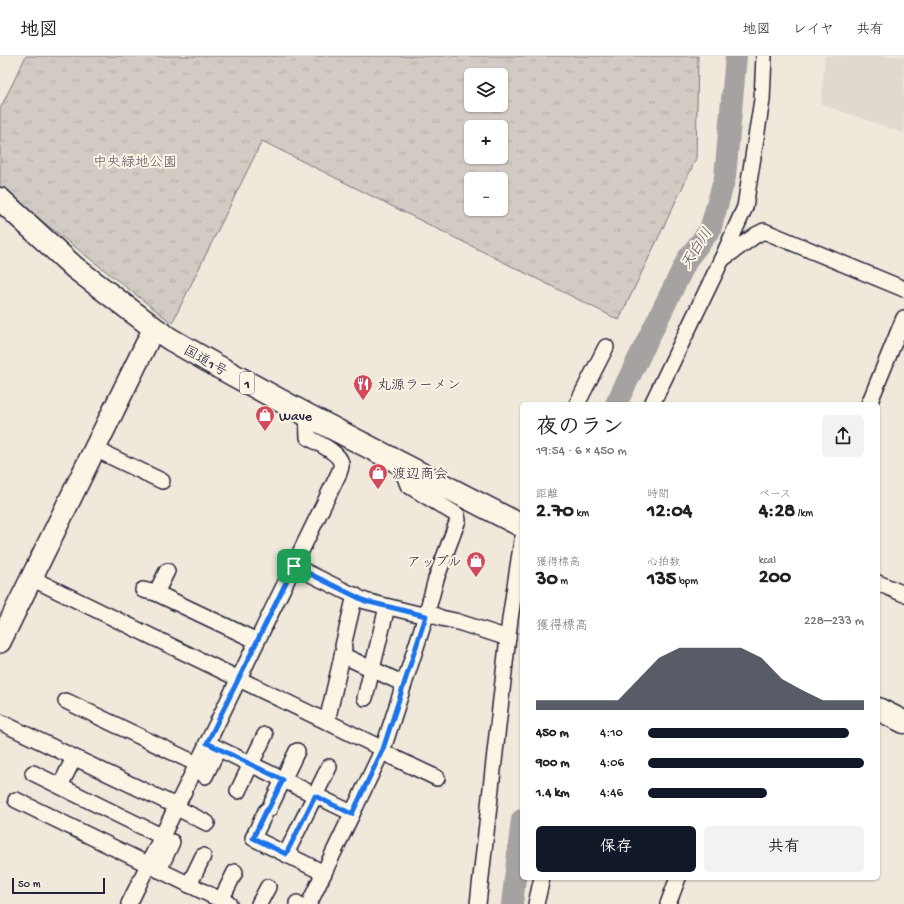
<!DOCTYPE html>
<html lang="ja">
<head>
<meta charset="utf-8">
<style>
	body { margin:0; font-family:"Gochi Hand","Klee One",sans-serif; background:#f2f2f2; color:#202124; height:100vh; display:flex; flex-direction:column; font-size:15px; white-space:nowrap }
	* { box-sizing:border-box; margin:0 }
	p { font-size:13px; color:#757577 }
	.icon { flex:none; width:22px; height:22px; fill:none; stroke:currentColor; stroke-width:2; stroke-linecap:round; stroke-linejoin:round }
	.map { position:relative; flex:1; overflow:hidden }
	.side { position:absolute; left:520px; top:346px; width:360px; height:478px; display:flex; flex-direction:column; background:#fff; border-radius:6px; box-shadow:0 1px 3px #0004 }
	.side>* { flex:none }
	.fabs { position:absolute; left:464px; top:12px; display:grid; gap:8px }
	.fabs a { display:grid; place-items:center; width:44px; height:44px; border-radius:6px; background:#fff; box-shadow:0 1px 3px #0004; font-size:20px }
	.scale { position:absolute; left:12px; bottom:10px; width:93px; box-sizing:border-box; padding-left:4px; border:2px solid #22223b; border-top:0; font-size:11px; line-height:14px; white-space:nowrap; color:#22223b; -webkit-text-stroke:3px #fcf5e5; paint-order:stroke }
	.pin { position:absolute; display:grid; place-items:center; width:34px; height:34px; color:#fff; margin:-17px; border-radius:8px; box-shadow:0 2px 6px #0006 }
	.round { display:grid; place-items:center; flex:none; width:42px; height:42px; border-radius:6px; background:#f2f2f2 }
	.summary { display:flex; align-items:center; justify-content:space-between; height:68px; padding:0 16px }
	h1 { font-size:22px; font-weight:800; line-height:30px }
	.figures { display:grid; grid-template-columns:repeat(3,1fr); gap:6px; height:68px; padding:4px 16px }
	.figures div { display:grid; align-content:center }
	.figures b { font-size:20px; font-weight:800 }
	.figures small { font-size:11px; font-weight:400 }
	.figures p { font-size:11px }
	.chart { height:112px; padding:8px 16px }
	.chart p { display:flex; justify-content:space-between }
	.chart svg { width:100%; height:72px; margin-top:4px; fill:#111827; opacity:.7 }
	.action { display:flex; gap:8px; margin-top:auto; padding:8px 16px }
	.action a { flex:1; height:46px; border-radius:6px; background:#111827; color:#fff; font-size:16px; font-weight:800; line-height:46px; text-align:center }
	.action a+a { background:#f2f2f2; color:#202124 }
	ul { padding:0 16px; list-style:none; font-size:13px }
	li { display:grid; grid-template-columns:64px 48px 1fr; align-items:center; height:30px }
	li i { height:10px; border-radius:5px; background:#111827 }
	header { display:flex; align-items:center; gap:24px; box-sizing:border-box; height:56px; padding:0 20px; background:#fff; border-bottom:1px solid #e0e0e0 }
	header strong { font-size:19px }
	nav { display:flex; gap:22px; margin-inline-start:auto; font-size:14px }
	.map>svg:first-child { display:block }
	.built { fill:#e0d9cf }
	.park { fill:url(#park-tufts); stroke:#7a767f; fill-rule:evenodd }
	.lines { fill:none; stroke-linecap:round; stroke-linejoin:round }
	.river { stroke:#a6a2a2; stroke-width:22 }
	.street-casing { stroke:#22223b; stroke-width:18 }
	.secondary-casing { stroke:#22223b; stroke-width:24 }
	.highway-casing { stroke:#22223b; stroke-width:25 }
	.street { stroke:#fcf5e5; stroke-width:15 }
	.secondary { stroke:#fcf5e5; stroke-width:21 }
	.highway { stroke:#fcf5e5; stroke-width:22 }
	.route-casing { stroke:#fff; stroke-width:8 }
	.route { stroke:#1a73e8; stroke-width:5 }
	.labels { text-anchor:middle; stroke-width:4; stroke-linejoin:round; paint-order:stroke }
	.shield { fill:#fcf5e5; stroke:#63616e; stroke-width:1 }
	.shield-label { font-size:13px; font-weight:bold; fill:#22223b }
	.park-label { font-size:14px; fill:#575564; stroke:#fcf5e5 }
	.street-label { font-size:14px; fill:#22223b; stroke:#fcf5e5 }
	.poi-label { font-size:14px; fill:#22223b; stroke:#fcf5e5; text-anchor:start }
	.water-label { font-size:15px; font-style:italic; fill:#575564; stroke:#fcf5e5 }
</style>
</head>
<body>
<header>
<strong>地図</strong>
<nav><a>地図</a><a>レイヤ</a><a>共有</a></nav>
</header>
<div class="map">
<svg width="904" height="848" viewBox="0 0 904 848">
	<defs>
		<pattern id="park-tufts" width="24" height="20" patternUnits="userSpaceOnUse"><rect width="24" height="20" fill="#d1cbc3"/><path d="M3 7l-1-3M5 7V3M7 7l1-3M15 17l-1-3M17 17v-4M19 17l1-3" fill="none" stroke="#b3aea8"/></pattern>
	</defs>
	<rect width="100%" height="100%" fill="#efe8db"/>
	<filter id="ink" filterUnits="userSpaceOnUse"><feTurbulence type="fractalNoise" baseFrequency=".025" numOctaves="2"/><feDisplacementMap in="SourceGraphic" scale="8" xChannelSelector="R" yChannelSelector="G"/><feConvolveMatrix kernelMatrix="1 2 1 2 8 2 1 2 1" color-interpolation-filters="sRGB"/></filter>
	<g filter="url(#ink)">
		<!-- built -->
		<path class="built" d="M825 0H904V77L821 48Z"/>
		<!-- park -->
		<path class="park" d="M26 0H698L696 103 619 264 262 85 172 267 52 173 0 131V53ZM471 19H501V49H471ZM471 71H501V101H471ZM471 123H501V153H471Z"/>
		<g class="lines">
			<!-- river -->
			<g class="river">
				<path d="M616 348 688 202 710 174 725 121 736 0"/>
				<path d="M512 848 522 764"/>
			</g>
			<defs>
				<g id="street">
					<path d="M721 204 756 179 764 175 904 233"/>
					<path d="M577 348 606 291"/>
					<path d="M652 348 721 205 745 151 762 44 764 0"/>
					<path d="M869 348 904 262"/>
					<path d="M95 393 162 425"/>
					<path d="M294 510 365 545 426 560"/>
					<path d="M31 522 383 693"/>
					<path d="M878 527 904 538"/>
					<path d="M143 534 156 537 167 515"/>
					<path d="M156 537 257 585"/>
					<path d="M427 556 441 562 455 565 508 582"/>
					<path d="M342 599 404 628"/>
					<path d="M365 642 387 551"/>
					<path d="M66 645 197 708"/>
					<path d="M327 665 344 592 343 590 355 539"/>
					<path d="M0 666 176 750"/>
					<path d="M207 687 352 757"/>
					<path d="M297 695 269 753 266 755 253 782 324 817"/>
					<path d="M382 696 437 722"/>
					<path d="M33 717 161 780"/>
					<path d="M205 720 218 693"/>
					<path d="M60 730 74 702"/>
					<path d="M238 735 265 679"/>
					<path d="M16 744 229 848"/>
					<path d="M175 751 207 767"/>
					<path d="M286 798 329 711"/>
					<path d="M159 814 172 786"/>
					<path d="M189 829 203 800"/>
					<path d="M221 844 235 816"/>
					<path d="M129 848 339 417C340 414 342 410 341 407 339 396 317 387 308 381L307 359"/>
					<path d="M259 848 268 831"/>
					<path d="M297 848V847"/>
					<path d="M309 848 383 693 426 560 436 523 458 464 457 459 408 429 400 408"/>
					<path d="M478 848 510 563 522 484"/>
					<path d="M536 848 542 822"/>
					<path d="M668 848 678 822"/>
				</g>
				<path id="secondary" d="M0 586 154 272"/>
				<g id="highway">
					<path d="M0 143 75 212 154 272 170 283 217 310 307 359 522 470"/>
					<path d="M878 653 904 666"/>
				</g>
			</defs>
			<!-- street casing -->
			<use href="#street" class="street-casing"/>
			<!-- secondary casing -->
			<use href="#secondary" class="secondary-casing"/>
			<!-- highway casing -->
			<use href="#highway" class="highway-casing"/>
			<!-- street -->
			<use href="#street" class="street"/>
			<!-- secondary -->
			<use href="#secondary" class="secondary"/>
			<!-- highway -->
			<use href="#highway" class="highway"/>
		</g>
	</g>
	<g class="lines" filter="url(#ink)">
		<defs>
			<path id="route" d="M294 510 365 545 426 560 383 693 352 758 315 740 286 798 253 782 266 755 269 752 283 724 207 687Z"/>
		</defs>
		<!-- route casing -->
		<use href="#route" class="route-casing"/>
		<!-- route -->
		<use href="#route" class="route"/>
	</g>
	<!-- icons -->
	<defs>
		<symbol id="restaurant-pin" viewBox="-11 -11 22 30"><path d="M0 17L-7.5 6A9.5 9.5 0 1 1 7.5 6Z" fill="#d1495b" stroke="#fcf5e5"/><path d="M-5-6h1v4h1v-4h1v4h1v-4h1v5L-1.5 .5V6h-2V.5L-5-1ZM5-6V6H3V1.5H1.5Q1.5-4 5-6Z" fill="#fff"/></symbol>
		<symbol id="shop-pin" viewBox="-11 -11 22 30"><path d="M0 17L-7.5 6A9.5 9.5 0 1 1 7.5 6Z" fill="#d1495b" stroke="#fcf5e5"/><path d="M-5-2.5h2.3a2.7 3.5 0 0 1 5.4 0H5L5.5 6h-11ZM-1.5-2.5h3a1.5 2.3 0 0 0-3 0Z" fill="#fff"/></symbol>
	</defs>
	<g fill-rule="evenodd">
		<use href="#restaurant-pin" x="352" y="317" width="22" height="30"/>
		<use href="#shop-pin" x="254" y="348" width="22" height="30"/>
		<use href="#shop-pin" x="367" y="406" width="22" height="30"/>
		<use href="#shop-pin" x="465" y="494" width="22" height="30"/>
	</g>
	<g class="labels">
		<!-- shield labels -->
		<rect class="shield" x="240" y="316" width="14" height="22" rx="3"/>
		<g class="shield-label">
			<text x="247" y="332">1</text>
		</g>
		<!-- park labels -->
		<g class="park-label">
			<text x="135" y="110">中央緑地公園</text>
		</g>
		<!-- street labels -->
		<g class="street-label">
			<text transform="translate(206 304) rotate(30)" y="5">国道1号</text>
		</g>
		<!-- poi labels -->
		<g class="poi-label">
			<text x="377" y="333">丸源ラーメン</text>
			<text x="279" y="364">Wave</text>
			<text x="392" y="422">渡辺商会</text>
			<text x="462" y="510" text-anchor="end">アップル</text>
		</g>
		<!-- water labels -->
		<g class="water-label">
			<text transform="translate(696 192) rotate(-58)" y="5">天白川</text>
		</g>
	</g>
</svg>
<div class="fabs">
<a><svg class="icon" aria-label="layers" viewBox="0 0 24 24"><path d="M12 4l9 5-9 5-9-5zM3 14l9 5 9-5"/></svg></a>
<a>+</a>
<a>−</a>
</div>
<div class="scale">50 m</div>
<div class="pin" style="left:294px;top:510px;background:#1e9e55"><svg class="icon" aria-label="arrive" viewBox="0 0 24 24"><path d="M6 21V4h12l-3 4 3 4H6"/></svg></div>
<section class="side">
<div class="summary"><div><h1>夜のラン</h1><p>19:54 · 6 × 450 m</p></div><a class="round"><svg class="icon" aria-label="share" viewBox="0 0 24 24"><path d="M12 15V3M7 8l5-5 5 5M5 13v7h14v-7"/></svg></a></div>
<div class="figures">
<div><p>距離</p><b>2.70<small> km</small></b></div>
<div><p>時間</p><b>12:04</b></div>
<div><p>ペース</p><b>4:28<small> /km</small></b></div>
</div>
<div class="figures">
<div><p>獲得標高</p><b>30<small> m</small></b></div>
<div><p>心拍数</p><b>135<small> bpm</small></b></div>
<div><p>kcal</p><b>200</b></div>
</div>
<div class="chart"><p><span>獲得標高</span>228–233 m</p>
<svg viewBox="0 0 160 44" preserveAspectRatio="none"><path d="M0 44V38L10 38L20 38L30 38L40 38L50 25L60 12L70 6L80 6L90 6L100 6L110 12L120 25L130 32L140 38L150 38L160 38V44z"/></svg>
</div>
<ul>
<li><b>450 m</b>4:10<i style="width:93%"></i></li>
<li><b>900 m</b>4:06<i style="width:100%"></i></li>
<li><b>1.4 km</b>4:46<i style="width:55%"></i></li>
</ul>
<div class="action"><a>保存</a><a>共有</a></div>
</section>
</div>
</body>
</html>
